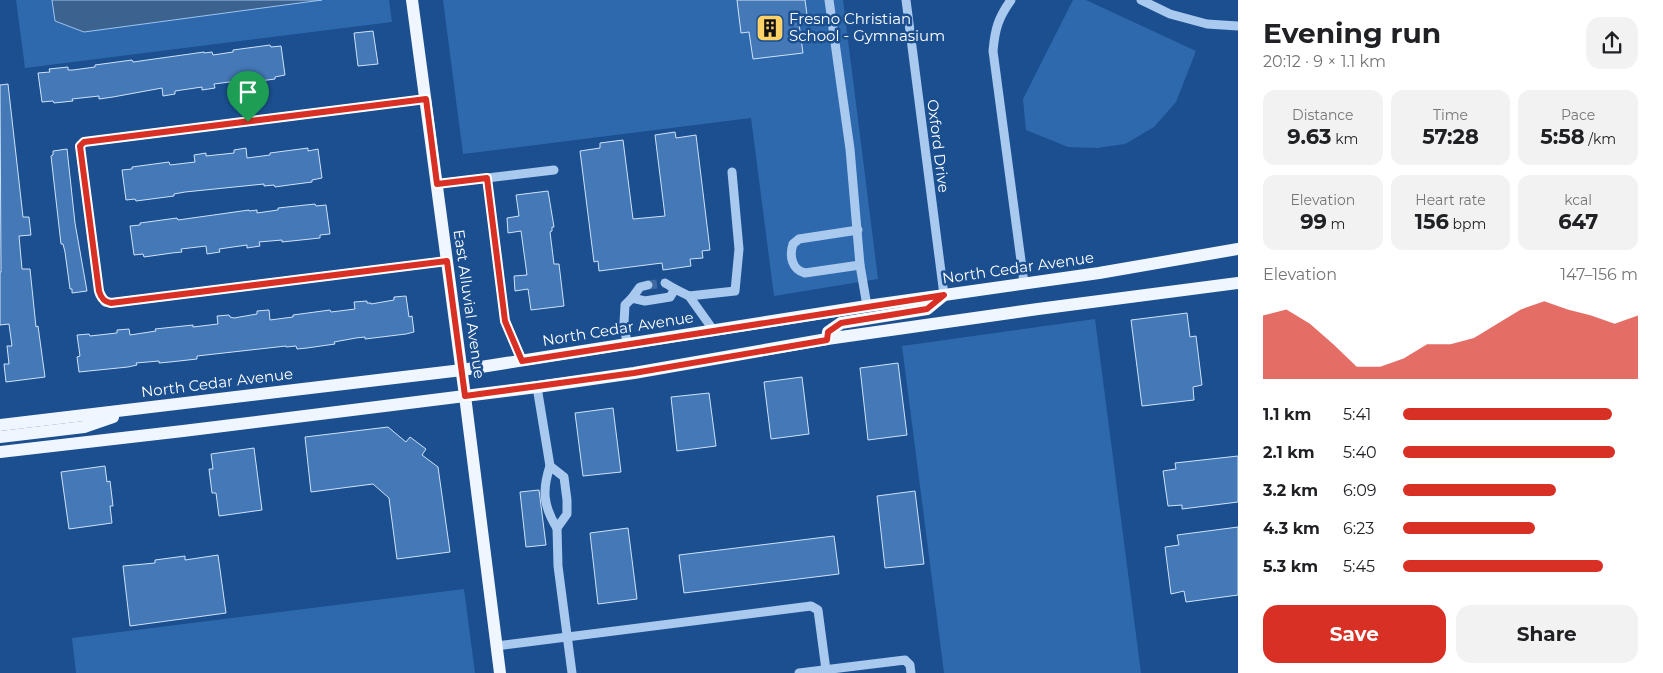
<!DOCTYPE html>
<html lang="en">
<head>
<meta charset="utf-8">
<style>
	body { margin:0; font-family:Montserrat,sans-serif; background:#f2f2f2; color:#202124; height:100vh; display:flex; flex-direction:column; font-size:19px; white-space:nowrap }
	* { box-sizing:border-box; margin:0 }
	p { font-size:16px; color:#757577 }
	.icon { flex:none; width:28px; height:28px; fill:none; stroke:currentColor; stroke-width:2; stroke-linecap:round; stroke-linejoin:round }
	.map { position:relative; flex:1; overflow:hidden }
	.sheet { display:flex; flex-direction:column; background:#fff; width:425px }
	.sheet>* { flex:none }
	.pin { position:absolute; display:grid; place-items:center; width:42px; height:42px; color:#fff; margin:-51px -21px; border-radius:50% 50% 50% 0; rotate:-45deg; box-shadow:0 0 5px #0007 }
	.pin .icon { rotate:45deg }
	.round { display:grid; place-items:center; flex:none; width:52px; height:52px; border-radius:15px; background:#f2f2f2 }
	.overview { display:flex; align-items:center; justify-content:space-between; height:85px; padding:0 25px }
	h1 { font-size:28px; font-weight:700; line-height:38px }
	.figures { display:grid; grid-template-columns:repeat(3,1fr); gap:8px; height:85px; padding:5px 25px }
	.figures div { display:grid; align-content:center; border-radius:12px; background:#f2f2f2; text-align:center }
	.figures b { font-size:21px; font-weight:700 }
	.figures small { font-size:14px; font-weight:400 }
	.figures p { font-size:14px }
	.chart { height:140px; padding:10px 25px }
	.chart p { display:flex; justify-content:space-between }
	.chart svg { width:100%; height:90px; margin-top:5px; fill:#d93025; opacity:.7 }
	.action { display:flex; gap:10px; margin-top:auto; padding:10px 25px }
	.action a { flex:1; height:58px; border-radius:15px; background:#d93025; color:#fff; font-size:20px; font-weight:700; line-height:58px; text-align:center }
	.action a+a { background:#f2f2f2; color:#202124 }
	ul { padding:0 25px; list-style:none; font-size:16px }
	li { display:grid; grid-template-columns:80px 60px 1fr; align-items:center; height:38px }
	li i { height:12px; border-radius:6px; background:#d93025 }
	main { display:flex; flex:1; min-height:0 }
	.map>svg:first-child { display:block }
	.green { fill:#2e69ad }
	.water { fill:#3c6290; stroke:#9cc4f0 }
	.building { fill:#4478b7; stroke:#cfe3fa }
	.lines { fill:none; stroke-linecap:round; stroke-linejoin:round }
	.minor-tunnel { stroke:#3d69a0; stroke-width:9; stroke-dasharray:9 4.5; stroke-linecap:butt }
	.minor { stroke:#a9c9ee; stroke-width:9 }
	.major { stroke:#f0f6ff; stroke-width:12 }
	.route-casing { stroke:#fff; stroke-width:10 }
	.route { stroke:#d93025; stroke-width:6 }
	.labels { text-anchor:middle; stroke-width:5; stroke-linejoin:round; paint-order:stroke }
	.poi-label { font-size:15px; fill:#fff; stroke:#1b4f8f; text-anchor:start }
	.street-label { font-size:15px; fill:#fff; stroke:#1b4f8f }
</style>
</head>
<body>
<main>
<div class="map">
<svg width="1238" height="673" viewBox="0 0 1238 673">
	<rect width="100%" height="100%" fill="#1b4f8f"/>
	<!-- green -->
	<g class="green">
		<path d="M16 0H389L392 22 25 68Z"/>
		<path d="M443 0H843L878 279 774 296 751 118 463 154Z"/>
		<path d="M1073 0H1086L1196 51 1176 102 1154 127 1125 144 1097 148 1068 147 1026 130 1023 99Z"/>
		<path d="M1095 319 1141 673H944L902 346Z"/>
		<path d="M464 589 475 673H76L72 638Z"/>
	</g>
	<!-- water -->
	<path class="water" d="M52 0H322L84 32 55 21Z"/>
	<!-- building -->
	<g class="building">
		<path d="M737 0H805L808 22 799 24 803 53 753 59 749 32 741 33Z"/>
		<path d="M373 31 378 64 358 66 354 33Z"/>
		<path d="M270 45 271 47 281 46 285 75 275 77V79L237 84V81L214 84 215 88 202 90V87L175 91V94L163 96 162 88 113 97 99 99V96L72 99 73 101 54 103 53 101 42 102 38 73 50 72 49 69 68 67V70H73L95 67V65L132 60 133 62 204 52V53L212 52 213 55 233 52V50Z"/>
		<path d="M8 84 23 217H29L31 235 19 236 22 269H30L36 327 38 326 45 377 6 382 4 364H9L7 346H12L9 324 0 325V272H1L0 85Z"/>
		<path d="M675 132 676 138 696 135 710 250 702 251 703 258 690 259 691 266 663 270 662 263 599 271 598 261 594 262 580 151 600 148V143L623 140 633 219 665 216 655 135Z"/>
		<path d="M246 148 247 158 270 155V153L308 148V151L318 149 322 178 312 180V182L289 185 275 187 274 185 264 186V184L185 192 174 194V196L136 201 135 199 126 200 122 170 132 169V167L169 162 170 165 195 162 194 155 206 153V156L234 153V150Z"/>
		<path d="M67 149 75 223 87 291 72 293V289H70L65 252 63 244H61L51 156 53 155V151Z"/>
		<path d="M548 191 554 227H552V231L550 232 554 264H559L564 306 531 310 528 289 515 291 514 276 527 275 521 231 508 233 507 218 519 216 516 195Z"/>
		<path d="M315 204 316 206 326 205 330 234 320 235V238L282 242V240L259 242 260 246 247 248V245L219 249 220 252 207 254 206 246 181 249 182 252 172 253 144 257 143 254 134 255 130 226 140 225V223L177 218 178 220 249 210V211L257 210V213L278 210V208Z"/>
		<path d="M406 296 409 317 412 316 414 332 406 334 365 339V337L356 338 334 342 335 344 307 348 297 349 296 346 286 347V346L197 356V359L170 362 159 363V361L136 363 137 365 128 367 79 372 77 357 80 356 77 335 89 334 90 336 117 333V330L129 329 130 335 156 331 155 329 193 325V327L218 324 217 316 229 315 230 317 234 318 257 314V311L269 310 270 320 293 317V315L330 310 331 312 355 309 354 302 367 301V303H371V304L394 300V297Z"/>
		<path d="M1187 313 1190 337 1196 336 1202 385 1193 387 1194 400 1142 406 1131 320Z"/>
		<path d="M898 363 907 435 868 440 860 368Z"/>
		<path d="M802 377 809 434 771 439 764 382Z"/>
		<path d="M709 393 716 446 677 451 671 397Z"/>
		<path d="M613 408 621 472 583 476 575 413Z"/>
		<path d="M388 427 406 442 410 437 426 449 422 455 438 467 450 552 397 559 389 498 373 484 311 492 305 437Z"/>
		<path d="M254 448 262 510 219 516 216 493H212L209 469H213L211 454Z"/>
		<path d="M1238 456V502L1182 509V505L1168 506 1163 471 1176 469 1175 463Z"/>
		<path d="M105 466 107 482 110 481 113 506H110L112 523 69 529 61 472Z"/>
		<path d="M539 490 546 545 526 547 520 492Z"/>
		<path d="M915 491 924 564 885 568 877 496Z"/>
		<path d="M1238 527V595L1186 602 1184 591 1171 594 1165 547 1179 545 1177 535Z"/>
		<path d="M628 528 637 599 598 604 590 533Z"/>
		<path d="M834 536 839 574 684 593 679 555Z"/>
		<path d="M218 555 226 613 130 626 123 566 155 563V560L185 556V560Z"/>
	</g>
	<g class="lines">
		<!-- minor-tunnel -->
		<path class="minor-tunnel" d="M648 285 665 283"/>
		<!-- minor -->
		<g class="minor">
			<path d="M829 0 850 149 860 265 867 306"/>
			<path d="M906 0 944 295"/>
			<path d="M1011 0C998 18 995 29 993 51L1024 283"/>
			<path d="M1141 0 1170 14 1207 24 1238 26"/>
			<path d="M426 99 84 142 80 146 99 291 105 302 111 303 447 261"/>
			<path d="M487 178 505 321 522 361"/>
			<path d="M437 184 554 170"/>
			<path d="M858 230 799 239 793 244C789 256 792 270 805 273L860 265"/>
			<path d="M665 283 675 289"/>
			<path d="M689 296 735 291 739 249 732 172"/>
			<path d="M632 298 640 287 648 285"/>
			<path d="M627 344 624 323 625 305 632 298 645 301 670 297 675 289 689 296 714 331"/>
			<path d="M537 387 550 466"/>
			<path d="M550 466 564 477 567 500V514L557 528C543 506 542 490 550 466Z"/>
			<path d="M557 528 558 566 572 673"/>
			<path d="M496 646 811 606 818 610 826 670"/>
			<path d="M799 673 905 660 910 665 911 673"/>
		</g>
		<!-- major -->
		<g class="major">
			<path d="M412 0 465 396 500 673"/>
			<path d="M827 339 828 332 841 323 927 309 944 295"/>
			<path d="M0 425 462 370 867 306 1099 273 1238 249"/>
			<path d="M0 437 84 427 113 417"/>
			<path d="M0 452 183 431 537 387 634 373 827 339 1038 309 1238 283"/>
		</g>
	</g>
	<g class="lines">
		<defs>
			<path id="route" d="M426 99 437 184 487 178 505 321 522 361 944 295 927 309 841 323 828 332 827 340 634 373 465 396 447 261 111 303C104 302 101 298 99 291L80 146 84 142Z"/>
		</defs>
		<!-- route casing -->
		<use href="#route" class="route-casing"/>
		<!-- route -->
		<use href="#route" class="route"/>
	</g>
	<!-- icons -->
	<defs>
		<symbol id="building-square" viewBox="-11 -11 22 22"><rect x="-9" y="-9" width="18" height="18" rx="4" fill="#ffd166" stroke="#1b4f8f"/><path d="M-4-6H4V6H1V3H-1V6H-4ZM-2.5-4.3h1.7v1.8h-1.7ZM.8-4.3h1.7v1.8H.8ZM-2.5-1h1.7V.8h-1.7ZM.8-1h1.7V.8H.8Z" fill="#111"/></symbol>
	</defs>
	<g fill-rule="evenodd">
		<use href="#building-square" x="754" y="12" width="32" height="32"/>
	</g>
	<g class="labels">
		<!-- poi labels -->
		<g class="poi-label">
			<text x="789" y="24">Fresno Christian<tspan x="789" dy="17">School - Gymnasium</tspan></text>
		</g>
		<!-- street labels -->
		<g class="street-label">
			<text transform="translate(938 146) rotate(83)" y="5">Oxford Drive</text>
			<text transform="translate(1018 268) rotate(-8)" y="5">North Cedar Avenue</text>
			<text transform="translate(469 304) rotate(82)" y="5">East Alluvial Avenue</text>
			<text transform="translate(618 329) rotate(-9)" y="5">North Cedar Avenue</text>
			<text transform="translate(217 383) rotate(-7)" y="5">North Cedar Avenue</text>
		</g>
	</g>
</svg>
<div class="pin" style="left:248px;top:122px;background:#1e9e55"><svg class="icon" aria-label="arrive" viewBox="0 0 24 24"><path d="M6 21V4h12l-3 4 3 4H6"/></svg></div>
</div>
<section class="sheet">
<div class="overview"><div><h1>Evening run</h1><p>20:12 · 9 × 1.1 km</p></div><a class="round"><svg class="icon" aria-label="share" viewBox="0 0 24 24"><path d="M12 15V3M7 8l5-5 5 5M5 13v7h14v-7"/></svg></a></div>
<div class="figures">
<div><p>Distance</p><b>9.63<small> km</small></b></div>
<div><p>Time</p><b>57:28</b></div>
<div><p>Pace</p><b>5:58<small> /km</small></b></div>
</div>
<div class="figures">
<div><p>Elevation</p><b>99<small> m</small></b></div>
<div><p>Heart rate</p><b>156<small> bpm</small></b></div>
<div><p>kcal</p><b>647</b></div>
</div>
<div class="chart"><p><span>Elevation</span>147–156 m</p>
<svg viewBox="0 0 160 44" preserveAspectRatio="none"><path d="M0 44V13L10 10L20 17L30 27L40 38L50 38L60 34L70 27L80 27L90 24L100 17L110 10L120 6L130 10L140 13L150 17L160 13V44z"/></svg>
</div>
<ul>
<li><b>1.1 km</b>5:41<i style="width:89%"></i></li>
<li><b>2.1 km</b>5:40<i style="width:90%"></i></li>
<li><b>3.2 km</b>6:09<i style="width:65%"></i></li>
<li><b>4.3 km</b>6:23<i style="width:56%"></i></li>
<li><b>5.3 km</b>5:45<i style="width:85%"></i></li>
</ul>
<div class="action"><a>Save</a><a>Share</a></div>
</section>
</main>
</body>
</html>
